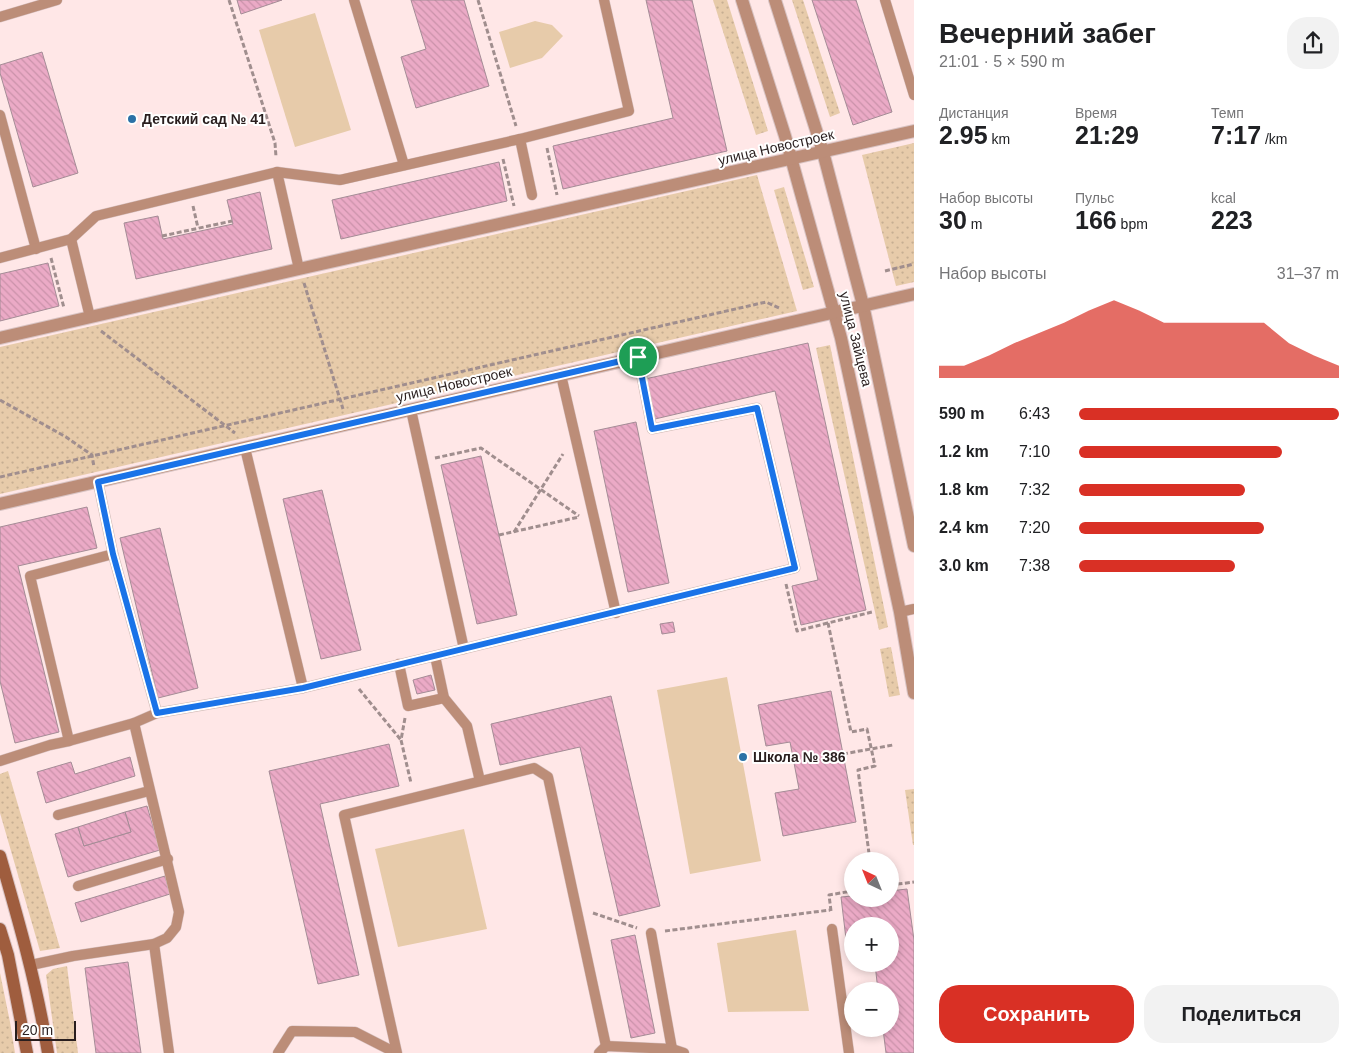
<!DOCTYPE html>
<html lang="ru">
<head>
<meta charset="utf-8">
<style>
	body { margin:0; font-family:Helvetica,sans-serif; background:#f2f2f2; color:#202124; height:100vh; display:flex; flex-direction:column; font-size:19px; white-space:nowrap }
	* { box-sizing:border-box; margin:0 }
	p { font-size:16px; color:#757577 }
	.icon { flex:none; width:28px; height:28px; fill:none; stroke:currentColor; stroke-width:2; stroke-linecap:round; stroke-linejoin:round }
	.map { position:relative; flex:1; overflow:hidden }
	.side { display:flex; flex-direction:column; background:#fff; width:450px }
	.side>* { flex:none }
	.needle { width:32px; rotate:317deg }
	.tools { position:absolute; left:844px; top:852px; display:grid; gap:10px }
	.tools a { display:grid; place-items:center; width:55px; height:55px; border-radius:50%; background:#fff; box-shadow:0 2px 8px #0003; font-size:25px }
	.scale { position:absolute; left:15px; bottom:12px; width:61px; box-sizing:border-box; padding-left:5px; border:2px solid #291e1e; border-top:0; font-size:14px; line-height:18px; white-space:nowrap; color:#291e1e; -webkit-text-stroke:4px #fff; paint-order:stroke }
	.pin { position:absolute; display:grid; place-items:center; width:42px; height:42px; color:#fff; margin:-21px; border:2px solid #fff; border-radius:50%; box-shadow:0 1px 5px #0007 }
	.round { display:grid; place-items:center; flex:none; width:52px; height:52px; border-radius:20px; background:#f2f2f2 }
	.headline { display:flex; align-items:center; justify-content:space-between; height:85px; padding:0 25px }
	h1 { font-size:28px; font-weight:800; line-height:38px }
	.stats { display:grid; grid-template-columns:repeat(3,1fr); gap:8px; height:85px; padding:5px 25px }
	.stats div { display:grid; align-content:center }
	.stats b { font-size:25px; font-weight:800 }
	.stats small { font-size:14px; font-weight:400 }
	.stats p { font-size:14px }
	.chart { height:140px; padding:10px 25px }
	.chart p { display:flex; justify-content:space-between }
	.chart svg { width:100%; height:90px; margin-top:5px; fill:#d93025; opacity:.7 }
	.cta { display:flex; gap:10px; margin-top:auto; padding:10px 25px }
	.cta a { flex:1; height:58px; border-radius:20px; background:#d93025; color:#fff; font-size:20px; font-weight:800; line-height:58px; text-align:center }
	.cta a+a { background:#f2f2f2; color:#202124 }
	ul { padding:0 25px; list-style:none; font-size:16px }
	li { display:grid; grid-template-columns:80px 60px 1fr; align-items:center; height:38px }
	li i { height:12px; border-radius:6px; background:#d93025 }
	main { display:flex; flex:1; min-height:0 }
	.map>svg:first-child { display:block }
	.grass { fill:url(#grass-dots) }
	.park { fill:#e7cbaa }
	.building { fill:url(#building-back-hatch); stroke:#a48c96 }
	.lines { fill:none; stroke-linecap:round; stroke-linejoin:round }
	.service-casing { stroke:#d8c3c3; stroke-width:11 }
	.minor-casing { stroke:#d8c3c3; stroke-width:14 }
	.secondary-casing { stroke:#d8c3c3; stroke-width:14 }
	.path { stroke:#a08e8e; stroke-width:3; stroke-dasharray:5 2.5; stroke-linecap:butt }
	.service { stroke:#bc8d78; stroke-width:10 }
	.minor { stroke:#bc8d78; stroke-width:12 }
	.secondary { stroke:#9f5d3e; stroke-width:12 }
	.route-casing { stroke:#fff; stroke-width:10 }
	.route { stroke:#1a73e8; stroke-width:6 }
	.poi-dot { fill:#2b71a6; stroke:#fff; stroke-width:2 }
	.labels { text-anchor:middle; stroke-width:4; stroke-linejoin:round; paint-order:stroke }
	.poi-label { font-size:14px; font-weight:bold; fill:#291e1e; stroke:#fff; text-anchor:start }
	.street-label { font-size:14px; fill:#291e1e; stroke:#fff }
</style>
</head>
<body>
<main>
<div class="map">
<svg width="914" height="1053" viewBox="0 0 914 1053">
	<defs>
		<pattern id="grass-dots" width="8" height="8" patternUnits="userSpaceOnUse" patternTransform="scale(1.25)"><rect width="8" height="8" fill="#e7cbaa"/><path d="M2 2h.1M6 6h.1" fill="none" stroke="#c6ae92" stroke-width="1.8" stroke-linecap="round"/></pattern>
		<pattern id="building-back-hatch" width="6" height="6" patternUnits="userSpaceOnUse" patternTransform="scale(1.25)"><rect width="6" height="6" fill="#ebaac6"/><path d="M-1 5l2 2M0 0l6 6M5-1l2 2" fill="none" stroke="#ca92aa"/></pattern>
	</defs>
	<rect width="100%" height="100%" fill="#ffe7e7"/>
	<!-- grass -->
	<g class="grass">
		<path d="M713 0H727L768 131 756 135Z"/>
		<path d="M792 0H803L840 113 830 117Z"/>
		<path d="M914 143V282L896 286 862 155Z"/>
		<path d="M757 175 797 311 0 494V347Z"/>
		<path d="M784 187 814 287 803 290 774 190Z"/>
		<path d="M830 345 888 627 879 630 816 348Z"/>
		<path d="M891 647 900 695 889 697 880 649Z"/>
		<path d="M8 771 60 948 40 951 0 813V774Z"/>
		<path d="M914 789V845H913L905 790Z"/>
		<path d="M67 966 78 1053H57L46 975 53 969Z"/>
		<path d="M0 973 10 1022 15 1053H0Z"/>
	</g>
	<!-- park -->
	<g class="park">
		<path d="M315 13 351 130 295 147 259 30Z"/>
		<path d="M535 21 552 25 563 36 542 58 510 68 499 32Z"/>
		<path d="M727 677 761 861 690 874 657 690Z"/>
		<path d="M464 829 487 929 398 947 375 849Z"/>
		<path d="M796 930 809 1011 728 1012 717 943Z"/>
	</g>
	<!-- building -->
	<g class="building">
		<path d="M237 0H282L241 14Z"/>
		<path d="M411 0H464L489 86 416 108 401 57 426 49Z"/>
		<path d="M646 0H692L727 151 563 189 553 146 673 118Z"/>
		<path d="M812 0H856L892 112 853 125Z"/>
		<path d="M42 52 78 173 33 187 0 73V65Z"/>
		<path d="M499 162 507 201 341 239 332 200Z"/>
		<path d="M260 192 272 249 136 279 124 223 158 216 163 239 233 224 227 200Z"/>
		<path d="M48 263 59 306 0 321V274Z"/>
		<path d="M808 343 866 610 801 625 792 586 818 580 775 391 655 419 645 379Z"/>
		<path d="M636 422 669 583 628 592 594 431Z"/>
		<path d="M481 456 517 615 477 624 441 465Z"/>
		<path d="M322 490 361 650 321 659 283 499Z"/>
		<path d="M87 507 97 548 18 566 59 732 15 743 0 681V527Z"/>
		<path d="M160 528 198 688 158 698 120 538Z"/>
		<path d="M673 622 675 632 662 634 660 624Z"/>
		<path d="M431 675 435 690 417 694 413 680Z"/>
		<path d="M831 691 856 822 783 836 775 793 799 789 790 742 766 746 758 705Z"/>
		<path d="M611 696 660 906 619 916 580 747 500 765 491 724Z"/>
		<path d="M389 744 399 786 320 804 359 975 318 984 269 771Z"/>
		<path d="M130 757 135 776 46 803 37 772 71 762 75 774Z"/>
		<path d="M147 806 160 850 68 877 55 834 78 827 84 846 131 832 125 812Z"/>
		<path d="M125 812 131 832 84 846 78 827Z"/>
		<path d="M165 876 170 894 81 922 75 903Z"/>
		<path d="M907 889 914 940V1053H886L883 1029H890V991H878L875 964H890V926H852V938L846 939 841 897 852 896V899H890V891Z"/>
		<path d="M635 935 655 1033 631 1038 611 940Z"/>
		<path d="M128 962 141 1053H96L85 968Z"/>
	</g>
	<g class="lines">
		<defs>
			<g id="service">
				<path d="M354 0 404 165"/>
				<path d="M885 0 914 95"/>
				<path d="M0 17 57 0"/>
				<path d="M0 115 36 249"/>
				<path d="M520 139 532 195"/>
				<path d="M277 172 299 269"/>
				<path d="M71 239 90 317"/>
				<path d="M0 258 71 239 96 216 277 172 340 180 520 139 629 111 604 0"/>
				<path d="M561 375 616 613"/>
				<path d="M411 410 464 649"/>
				<path d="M245 448 303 688"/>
				<path d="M98 482 113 554 157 713"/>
				<path d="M900 612 914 609"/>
				<path d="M435 656 444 698 467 726 480 781"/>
				<path d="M399 664 408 706 444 698"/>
				<path d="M69 741 30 576 113 554"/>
				<path d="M0 761 50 745 69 741 134 723 157 713 303 688 795 568 757 408 652 429 638 357"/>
				<path d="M58 815 149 791"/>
				<path d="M78 886 168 859"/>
				<path d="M832 929 849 1053"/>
				<path d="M651 933 672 1049"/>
				<path d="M154 944 169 1053"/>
				<path d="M31 965 73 956 154 944 167 938 176 927 179 912 134 723"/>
				<path d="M278 1053 292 1031 355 1032 396 1053"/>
				<path d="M397 1053 344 815 534 768 548 777 606 1046"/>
				<path d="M599 1053 606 1046 672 1049 684 1053"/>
			</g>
			<g id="minor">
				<path d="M742 0 785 136 841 338 900 612 914 693"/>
				<path d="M775 0 823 152 863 305 914 546"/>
				<path d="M0 338 299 269 914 131"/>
				<path d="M0 504 914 294"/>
			</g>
			<g id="secondary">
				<path d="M0 856C19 922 37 985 48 1053"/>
				<path d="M0 929 8 955 27 1053"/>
			</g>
		</defs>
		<!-- service casing -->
		<use href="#service" class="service-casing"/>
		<!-- minor casing -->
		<use href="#minor" class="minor-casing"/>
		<!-- secondary casing -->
		<use href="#secondary" class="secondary-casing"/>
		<!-- path -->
		<g class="path">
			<path d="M229 0 275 143 276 157"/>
			<path d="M478 0 516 126"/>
			<path d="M547 148 557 195"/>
			<path d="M503 159 514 206"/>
			<path d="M193 206 198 228"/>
			<path d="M162 236 232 221"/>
			<path d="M51 258 64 308"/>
			<path d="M885 271 914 264"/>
			<path d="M304 283 343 409"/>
			<path d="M101 331 235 433"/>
			<path d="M0 400 66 437 92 455 94 467"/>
			<path d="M435 458 481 448 579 516"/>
			<path d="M0 477 766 302 779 308"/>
			<path d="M514 532 563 454"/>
			<path d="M499 535 579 517"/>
			<path d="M786 584 797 631 828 623"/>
			<path d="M359 689 401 740"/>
			<path d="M405 718 401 740 411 783"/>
			<path d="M843 754 893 745"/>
			<path d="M870 861 858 770 875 766 867 729 851 732 828 623 872 612"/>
			<path d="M890 885 914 882"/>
			<path d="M831 911 829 895 852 891"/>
			<path d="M593 913 637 928"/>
			<path d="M665 931 830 910"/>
		</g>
		<!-- service -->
		<use href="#service" class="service"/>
		<!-- minor -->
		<use href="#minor" class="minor"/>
		<!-- secondary -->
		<use href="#secondary" class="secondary"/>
	</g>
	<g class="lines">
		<defs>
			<path id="route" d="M638 357 652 429 757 408 795 568 303 688 157 713 113 554 98 482Z"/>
		</defs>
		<!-- route casing -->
		<use href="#route" class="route-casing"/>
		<!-- route -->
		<use href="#route" class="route"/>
	</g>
	<!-- markers -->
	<g class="poi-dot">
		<circle cx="132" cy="119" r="5"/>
		<circle cx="743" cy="757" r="5"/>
	</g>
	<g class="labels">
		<!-- poi labels -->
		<g class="poi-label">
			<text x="142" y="124">Детский сад № 41</text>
			<text x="753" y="762">Школа № 386</text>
		</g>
		<!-- street labels -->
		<g class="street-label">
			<text transform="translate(776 147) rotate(-13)" y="5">улица Новостроек</text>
			<text transform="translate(856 339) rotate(76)" y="5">улица Зайцева</text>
			<text transform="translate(454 384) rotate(-13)" y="5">улица Новостроек</text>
		</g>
	</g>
</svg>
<div class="tools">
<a><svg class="needle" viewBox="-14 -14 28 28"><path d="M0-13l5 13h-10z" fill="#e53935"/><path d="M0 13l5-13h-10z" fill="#757577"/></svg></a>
<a>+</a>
<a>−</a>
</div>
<div class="scale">20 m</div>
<div class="pin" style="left:638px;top:357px;background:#1e9e55"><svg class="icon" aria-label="arrive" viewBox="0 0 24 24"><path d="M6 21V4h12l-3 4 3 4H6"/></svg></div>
</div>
<section class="side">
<div class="headline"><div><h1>Вечерний забег</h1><p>21:01 · 5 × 590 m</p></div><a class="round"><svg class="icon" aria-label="share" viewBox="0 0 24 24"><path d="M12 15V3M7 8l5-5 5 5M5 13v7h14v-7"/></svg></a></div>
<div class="stats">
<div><p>Дистанция</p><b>2.95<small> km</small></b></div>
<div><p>Время</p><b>21:29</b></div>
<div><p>Темп</p><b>7:17<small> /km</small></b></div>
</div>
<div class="stats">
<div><p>Набор высоты</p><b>30<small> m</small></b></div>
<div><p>Пульс</p><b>166<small> bpm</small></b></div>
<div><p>kcal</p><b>223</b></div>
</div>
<div class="chart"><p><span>Набор высоты</span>31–37 m</p>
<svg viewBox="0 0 160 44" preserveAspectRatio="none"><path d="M0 44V38L10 38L20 33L30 27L40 22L50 17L60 11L70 6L80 11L90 17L100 17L110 17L120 17L130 17L140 27L150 33L160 38V44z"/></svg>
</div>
<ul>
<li><b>590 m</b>6:43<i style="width:100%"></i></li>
<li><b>1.2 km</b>7:10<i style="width:78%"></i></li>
<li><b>1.8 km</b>7:32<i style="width:64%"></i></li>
<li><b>2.4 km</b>7:20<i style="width:71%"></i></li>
<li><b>3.0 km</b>7:38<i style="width:60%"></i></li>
</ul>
<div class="cta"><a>Сохранить</a><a>Поделиться</a></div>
</section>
</main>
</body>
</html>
